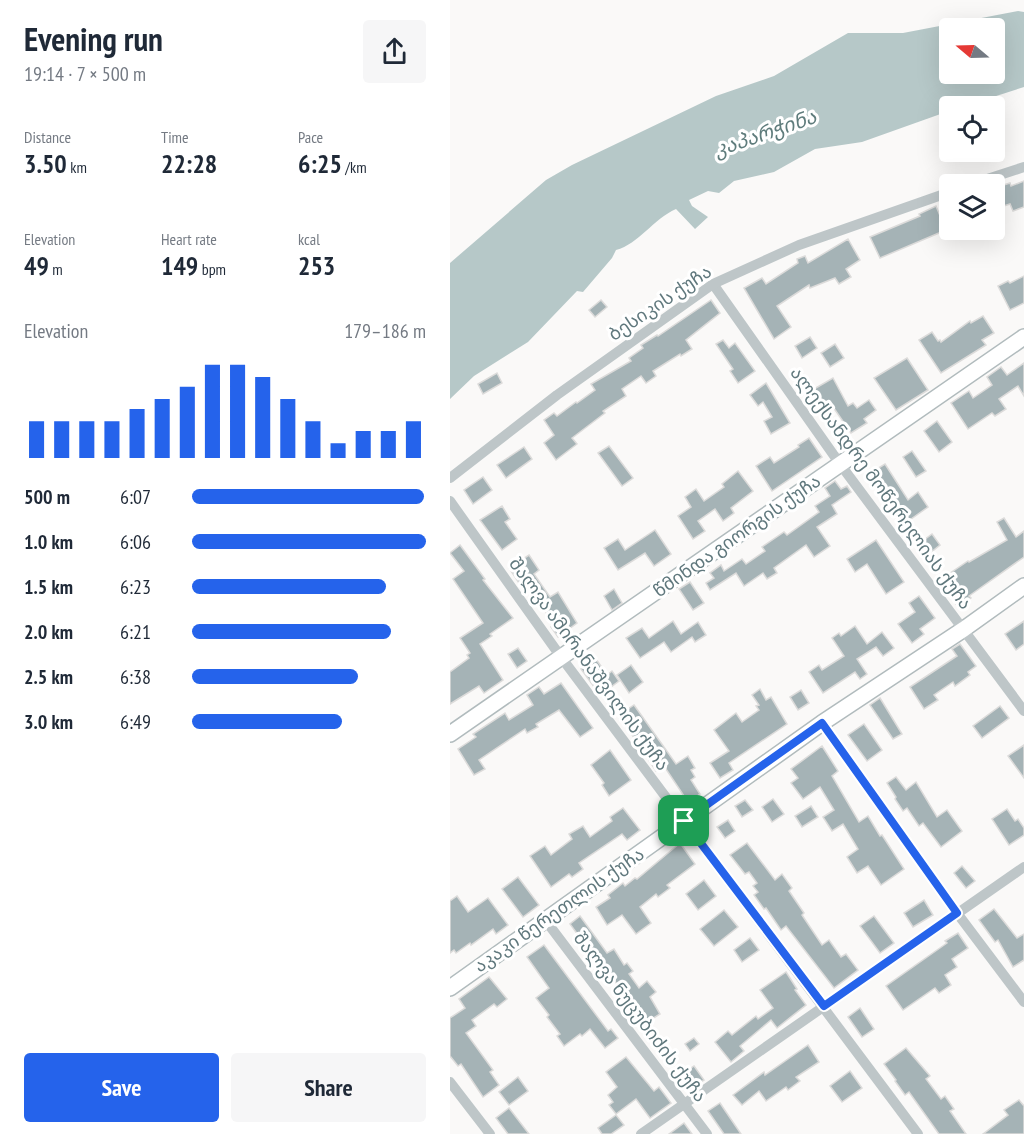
<!DOCTYPE html>
<html lang="en">
<head>
<meta charset="utf-8">
<style>
	body { margin:0; font-family:"PT Sans Narrow","Noto Sans Georgian",sans-serif; background:#f6f6f7; color:#1f2937; height:100vh; display:flex; flex-direction:column; font-size:22px; white-space:nowrap }
	* { box-sizing:border-box; margin:0 }
	p { font-size:20px; color:#747a83 }
	.icon { flex:none; width:33px; height:33px; fill:none; stroke:currentColor; stroke-width:2; stroke-linecap:round; stroke-linejoin:round }
	.map { position:relative; flex:1; overflow:hidden }
	.details { display:flex; flex-direction:column; background:#fff; width:450px }
	.details>* { flex:none }
	.needle { width:39px; rotate:289deg }
	.controls { position:absolute; left:489px; top:18px; display:grid; gap:12px }
	.controls a { display:grid; place-items:center; width:66px; height:66px; border-radius:6px; background:#fff; box-shadow:0 6px 24px #0002; font-size:30px }
	.pin { position:absolute; display:grid; place-items:center; width:51px; height:51px; color:#fff; margin:-26px; border-radius:12px; box-shadow:0 3px 9px #0006 }
	.round { display:grid; place-items:center; flex:none; width:63px; height:63px; border-radius:6px; background:#f6f6f7 }
	.overview { display:flex; align-items:center; justify-content:space-between; height:102px; padding:0 24px }
	h1 { font-size:33px; font-weight:800; line-height:45px }
	.stats { display:grid; grid-template-columns:repeat(3,1fr); gap:9px; height:102px; padding:6px 24px }
	.stats div { display:grid; align-content:center }
	.stats b { font-size:26px; font-weight:800 }
	.stats small { font-size:16px; font-weight:400 }
	.stats p { font-size:16px }
	.chart { height:168px; padding:12px 24px }
	.chart p { display:flex; justify-content:space-between }
	.chart svg { width:100%; height:108px; margin-top:6px; stroke:#2563eb; stroke-width:6 }
	.button { display:flex; gap:12px; margin-top:auto; padding:12px 24px }
	.button a { flex:1; height:69px; border-radius:6px; background:#2563eb; color:#fff; font-size:24px; font-weight:800; line-height:69px; text-align:center }
	.button a+a { background:#f6f6f7; color:#1f2937 }
	ul { padding:0 24px; list-style:none; font-size:20px }
	li { display:grid; grid-template-columns:96px 72px 1fr; align-items:center; height:45px }
	li i { height:15px; border-radius:8px; background:#2563eb }
	main { display:flex; flex:1; min-height:0 }
	.map>svg:first-child { display:block }
	.water { fill:#b6c8c8; fill-rule:evenodd }
	.building { fill:#a5b3b6; stroke:#dcdbda; stroke-width:1.5 }
	.lines { fill:none; stroke-linecap:round; stroke-linejoin:round }
	.secondary-casing { stroke:#b1bbbd; stroke-width:18 }
	.minor { stroke:#bec6c8; stroke-width:10 }
	.secondary { stroke:#fff; stroke-width:15 }
	.route-casing { stroke:#fff; stroke-width:12 }
	.route { stroke:#2563eb; stroke-width:8 }
	.labels { text-anchor:middle; stroke-width:6; stroke-linejoin:round; paint-order:stroke }
	.street-label { font-size:18px; fill:#60787d; stroke:#fff }
	.water-label { font-size:20px; font-style:italic; fill:#5f7c7c; stroke:#fff }
</style>
</head>
<body>
<main>
<section class="details">
<div class="overview"><div><h1>Evening run</h1><p>19:14 · 7 × 500 m</p></div><a class="round"><svg class="icon" aria-label="share" viewBox="0 0 24 24"><path d="M12 15V3M7 8l5-5 5 5M5 13v7h14v-7"/></svg></a></div>
<div class="stats">
<div><p>Distance</p><b>3.50<small> km</small></b></div>
<div><p>Time</p><b>22:28</b></div>
<div><p>Pace</p><b>6:25<small> /km</small></b></div>
</div>
<div class="stats">
<div><p>Elevation</p><b>49<small> m</small></b></div>
<div><p>Heart rate</p><b>149<small> bpm</small></b></div>
<div><p>kcal</p><b>253</b></div>
</div>
<div class="chart"><p><span>Elevation</span>179–186 m</p>
<svg viewBox="0 0 160 44" preserveAspectRatio="none"><path d="M5 44V29M15 44V29M25 44V29M35 44V29M45 44V24M55 44V20M65 44V15M75 44V6M85 44V6M95 44V11M105 44V20M115 44V29M125 44V38M135 44V33M145 44V33M155 44V29"/></svg>
</div>
<ul>
<li><b>500 m</b>6:07<i style="width:99%"></i></li>
<li><b>1.0 km</b>6:06<i style="width:100%"></i></li>
<li><b>1.5 km</b>6:23<i style="width:83%"></i></li>
<li><b>2.0 km</b>6:21<i style="width:85%"></i></li>
<li><b>2.5 km</b>6:38<i style="width:71%"></i></li>
<li><b>3.0 km</b>6:49<i style="width:64%"></i></li>
</ul>
<div class="button"><a>Save</a><a>Share</a></div>
</section>
<div class="map">
<svg width="574" height="1134" viewBox="0 0 574 1134">
	<rect width="100%" height="100%" fill="#faf9f8"/>
	<!-- water -->
	<path class="water" d="M568 11 574 12V87L515 106H500L499 111 412 142 365 149 324 172 284 181 269 193 258 191 239 200 242 206 258 217 245 229 226 209C203 219 189 244 166 250L162 258 133 292 127 291 78 342 24 376 0 399V263L96 180 122 165 266 96 324 76 398 33H453ZM500 28H544V74H500Z"/>
	<!-- building -->
	<g class="building">
		<path d="M574 181V207L563 211 560 204 544 209V188L560 183 561 186Z"/>
		<path d="M486 206 496 230 430 258 420 237 470 216 469 214Z"/>
		<path d="M398 239 410 260 396 269 401 277 389 284 385 278 360 288 359 285 327 306 341 327 324 339 294 288 312 278 316 284 348 263 347 259 355 256 358 263Z"/>
		<path d="M574 276V303L560 310 548 286 558 281 560 283Z"/>
		<path d="M151 300 157 307 145 317 139 310Z"/>
		<path d="M261 300 270 313 236 340 242 349 231 356 230 354 203 371 206 376 196 383 191 376 172 389 176 396 153 411 155 413 122 438 127 444 106 460 94 443 104 435 94 420 104 413 107 416 126 402 127 403 145 390 141 384 181 361 179 358 193 348 191 345 207 335 208 336Z"/>
		<path d="M533 316 544 333 532 340 536 345 491 373 469 340 482 332 488 341 490 340 491 342 520 321 521 323Z"/>
		<path d="M360 337 367 348 352 358 345 346Z"/>
		<path d="M273 340 279 348 285 343 305 371 288 383 280 371 283 369 266 344Z"/>
		<path d="M385 344 394 358 380 367 371 353Z"/>
		<path d="M457 358 478 390 446 410 424 378Z"/>
		<path d="M574 363V396L568 386 549 399 556 409 545 416 542 413 518 429 501 403 519 391 523 398 542 385 537 377 551 367 557 375Z"/>
		<path d="M47 373 52 383 33 394 28 384Z"/>
		<path d="M383 378 398 406 403 403 407 408 419 400 426 410 414 419 417 423 401 433 379 401 374 404 364 389Z"/>
		<path d="M316 383 340 423 321 434 314 421 322 417 313 402 308 406 300 395Z"/>
		<path d="M487 421 502 442 489 452 474 431Z"/>
		<path d="M359 438 372 457 322 491 306 466 320 457 324 463 349 447 348 445Z"/>
		<path d="M159 446 183 478 172 486 148 453Z"/>
		<path d="M74 447 82 459 56 478 47 465Z"/>
		<path d="M462 451 476 471 466 477 453 457Z"/>
		<path d="M435 464 458 500 468 492 478 507 454 524 422 472Z"/>
		<path d="M288 471 303 491 281 508 284 513 273 521 265 509 248 521 255 531 243 539 228 516 241 507 235 497 246 489 254 501 274 487 272 484Z"/>
		<path d="M33 477 42 490 23 504 14 490Z"/>
		<path d="M385 481 391 489 397 486 401 492 382 505 387 514 367 527 380 546 364 557 356 545 324 568 327 573 317 579 313 573 294 586 286 573 260 590 256 583 264 578 260 573 271 565 274 571 292 559 296 564 315 551 312 547 334 532 337 535 369 512 365 506 380 496 375 488Z"/>
		<path d="M52 506 60 519 55 522 67 539 52 550 30 520Z"/>
		<path d="M554 518 566 537 574 531V557L519 596 521 598 508 607 490 580 518 561 519 562 557 540 547 522Z"/>
		<path d="M205 530 221 554 204 566 195 553 168 570 154 548 168 539 175 550Z"/>
		<path d="M482 534 490 545 475 557 466 546Z"/>
		<path d="M426 540 454 582 436 594 417 564 405 572 397 559Z"/>
		<path d="M10 545 35 579 33 580 63 618 40 634 42 636 30 644 53 680 34 693 29 686 0 704V672L19 658 17 655 20 653 10 638 33 623 3 579 14 571 0 553Z"/>
		<path d="M79 555 89 570 84 574 100 597 108 592 127 623 108 637 101 627 104 625 84 594 73 581 69 583 59 568Z"/>
		<path d="M240 582 254 603 243 610 229 589Z"/>
		<path d="M164 589 172 603 162 610 154 596Z"/>
		<path d="M469 596 485 618 470 629 474 634 462 643 448 624 465 612 459 603Z"/>
		<path d="M223 621 231 634 248 622 256 635 245 642 242 637 221 652 214 642 190 658 176 638 192 628 199 638Z"/>
		<path d="M574 621V644L566 650 555 634Z"/>
		<path d="M405 626 417 644 432 632 444 648 433 656 426 647 407 659 417 674 410 679 405 672 373 693 359 672 369 665 372 670 394 656 382 638 389 633 391 636Z"/>
		<path d="M510 644 526 666 518 672 520 675 505 686 503 682 484 695 488 700 474 709 460 687 507 656 502 649Z"/>
		<path d="M68 648 77 661 67 668 58 654Z"/>
		<path d="M146 659 157 675 162 671 169 681 150 695 131 669Z"/>
		<path d="M181 665 193 682 179 693 167 675Z"/>
		<path d="M111 683 143 728 130 737 109 710 86 724 88 727 77 733 75 729 29 760 35 769 24 775 8 749 26 737 23 734 55 713 59 720 83 705 77 695 89 687 94 694Z"/>
		<path d="M310 689 316 700 321 697 337 724 279 763 283 770 270 778 260 763 279 751 264 730 286 713 292 722 309 710 306 706 309 705 302 695Z"/>
		<path d="M351 690 359 703 348 710 340 697Z"/>
		<path d="M430 698 452 734 443 739 420 705Z"/>
		<path d="M184 705 226 764 238 756 245 768 241 770 245 777 241 780 250 794 238 802 214 766 206 771 169 715Z"/>
		<path d="M550 706 559 718 532 738 523 726Z"/>
		<path d="M414 724 432 750 417 761 398 735Z"/>
		<path d="M574 745V778L558 756Z"/>
		<path d="M372 746 388 771 382 776 409 822 418 816 430 836 432 835 454 869 431 885 418 866 407 873 397 857 408 849 393 824 382 831 373 817 384 810 370 787 353 799 341 783 348 778 341 769Z"/>
		<path d="M160 750 181 780 159 796 152 785 154 783 141 765Z"/>
		<path d="M446 777 456 790 466 782 487 817 497 810 512 831 491 847 473 823 469 826 457 808 453 811 445 799 446 797 437 783Z"/>
		<path d="M323 799 334 814 322 822 312 807Z"/>
		<path d="M295 800 303 810 292 817 285 806Z"/>
		<path d="M361 806 368 817 352 827 345 816Z"/>
		<path d="M173 808 190 830 177 840 172 834 129 863 133 869 122 877 119 874 101 887 80 856 95 846 101 855 122 839 119 834 133 826 140 837 162 821 160 817Z"/>
		<path d="M557 809 565 821 568 819 574 828V835L559 845 542 819Z"/>
		<path d="M278 820 285 831 275 838 267 827Z"/>
		<path d="M230 843 245 864 217 885 220 888 208 897 206 894 190 907 201 923 186 934 172 915 157 925 146 907 160 898 158 895 173 883 175 886 185 878 187 879Z"/>
		<path d="M297 843 325 880 332 874 342 888 339 891 354 913 352 915 372 945 379 940 391 957 396 954 408 970 384 988 336 926 331 930 316 908 314 909 304 895 308 892 303 886 307 883 299 872 295 874 280 855Z"/>
		<path d="M512 866 525 881 516 888 504 873Z"/>
		<path d="M68 877 89 905 73 917 52 889Z"/>
		<path d="M254 880 266 896 248 910 236 894Z"/>
		<path d="M7 896 18 912 38 898 58 925 46 934 43 929 21 945 20 943 6 953 4 950 0 953V901Z"/>
		<path d="M474 900 483 915 463 927 454 913Z"/>
		<path d="M544 909 567 938 574 934V960L563 967 548 940 545 942 529 920Z"/>
		<path d="M274 910 288 927 264 946 250 929Z"/>
		<path d="M130 916 157 953 164 949 174 965 177 963 183 971 179 974 189 988 197 981 206 992 200 997 210 1014 194 1024 186 1010 157 971 155 972 120 924Z"/>
		<path d="M424 916 444 943 430 953 410 926Z"/>
		<path d="M508 933 518 948 502 959 507 967 495 975 501 985 489 993 485 988 453 1010 436 986 497 943 495 941Z"/>
		<path d="M300 938 309 950 292 962 284 950Z"/>
		<path d="M94 945 158 1031 161 1029 168 1038 155 1048 140 1029 132 1036 130 1034 114 1046 107 1036 110 1034 97 1017 99 1015 86 998 99 988 77 957Z"/>
		<path d="M336 972 347 989 345 990 356 1005 327 1028 321 1020 290 1046 294 1051 281 1062 265 1042 278 1031 282 1035 306 1016 308 1019 323 1008 310 990Z"/>
		<path d="M39 977 57 999 47 1007 44 1004 22 1020 26 1026 16 1033 43 1070 40 1072 49 1085 33 1097 11 1064 8 1066 0 1056V1018L15 1008 9 999Z"/>
		<path d="M410 1008 424 1029 412 1037 398 1017Z"/>
		<path d="M244 1038 249 1044 240 1051 235 1044Z"/>
		<path d="M358 1045 369 1062 346 1077 350 1081 338 1090 336 1087 316 1101 309 1091 292 1105 283 1095 314 1072 315 1075Z"/>
		<path d="M456 1048 480 1076 476 1079 491 1099 495 1096 504 1109 500 1111 516 1134H489L459 1092 455 1095 445 1081 446 1080 434 1064Z"/>
		<path d="M176 1057 204 1091 209 1087 221 1103 200 1118 186 1099 166 1114 159 1105 163 1102 158 1095 167 1087 156 1072Z"/>
		<path d="M244 1066 254 1080 242 1088 232 1074Z"/>
		<path d="M400 1071 412 1088 392 1102 380 1086Z"/>
		<path d="M68 1077 78 1091 59 1105 49 1092Z"/>
		<path d="M569 1100 574 1106V1134H533L558 1115 554 1110Z"/>
		<path d="M270 1103 274 1109 291 1134H274L258 1111Z"/>
		<path d="M59 1108 79 1134H58L46 1118Z"/>
		<path d="M166 1115 174 1125 161 1134H152L148 1128Z"/>
		<path d="M234 1123 242 1134H219Z"/>
	</g>
	<g class="lines">
		<defs>
			<g id="secondary">
				<path d="M0 734 574 337"/>
				<path d="M0 988 372 723 514 629 574 586"/>
			</g>
		</defs>
		<!-- secondary casing -->
		<use href="#secondary" class="secondary-casing"/>
		<!-- minor -->
		<g class="minor">
			<path d="M522 184 574 167"/>
			<path d="M263 284 390 464 574 711"/>
			<path d="M0 478 107 395 263 284 349 245 500 192"/>
			<path d="M0 501 111 657 468 1134"/>
			<path d="M372 723 507 913 574 1002"/>
			<path d="M96 921 257 1134"/>
			<path d="M0 1082 40 1134"/>
			<path d="M191 1134 574 867"/>
		</g>
		<!-- secondary -->
		<use href="#secondary" class="secondary"/>
	</g>
	<g class="lines">
		<defs>
			<path id="route" d="M372 723 507 913 374 1006 234 821Z"/>
		</defs>
		<!-- route casing -->
		<use href="#route" class="route-casing"/>
		<!-- route -->
		<use href="#route" class="route"/>
	</g>
	<g class="labels">
		<!-- street labels -->
		<g class="street-label">
			<text transform="translate(210 303) rotate(-34)" y="6">ბესიკის ქუჩა</text>
			<text transform="translate(431 488) rotate(54)" y="6">ალექსანდრე მოწერელიას ქუჩა</text>
			<text transform="translate(287 536) rotate(-35)" y="6">წმინდა გიორგის ქუჩა</text>
			<text transform="translate(139 664) rotate(54)" y="6">შალვა ამირანაშვილის ქუჩა</text>
			<text transform="translate(109 910) rotate(-35)" y="6">აკაკი წერეთლის ქუჩა</text>
			<text transform="translate(190 1017) rotate(53)" y="6">შალვა ნუცუბიძის ქუჩა</text>
		</g>
		<!-- water labels -->
		<g class="water-label">
			<text transform="translate(315 133) rotate(-19)" y="7">კაპარჭინა</text>
		</g>
	</g>
</svg>
<div class="controls">
<a><svg class="needle" viewBox="-14 -14 28 28"><path d="M0-13l5 13h-10z" fill="#e53935"/><path d="M0 13l5-13h-10z" fill="#747a83"/></svg></a>
<a><svg class="icon" aria-label="locate" viewBox="0 0 24 24"><circle cx="12" cy="12" r="6"/><path d="M12 2v4M12 18v4M2 12h4M18 12h4"/></svg></a>
<a><svg class="icon" aria-label="layers" viewBox="0 0 24 24"><path d="M12 4l9 5-9 5-9-5zM3 14l9 5 9-5"/></svg></a>
</div>
<div class="pin" style="left:234px;top:821px;background:#1e9e55"><svg class="icon" aria-label="arrive" viewBox="0 0 24 24"><path d="M6 21V4h12l-3 4 3 4H6"/></svg></div>
</div>
</main>
</body>
</html>
